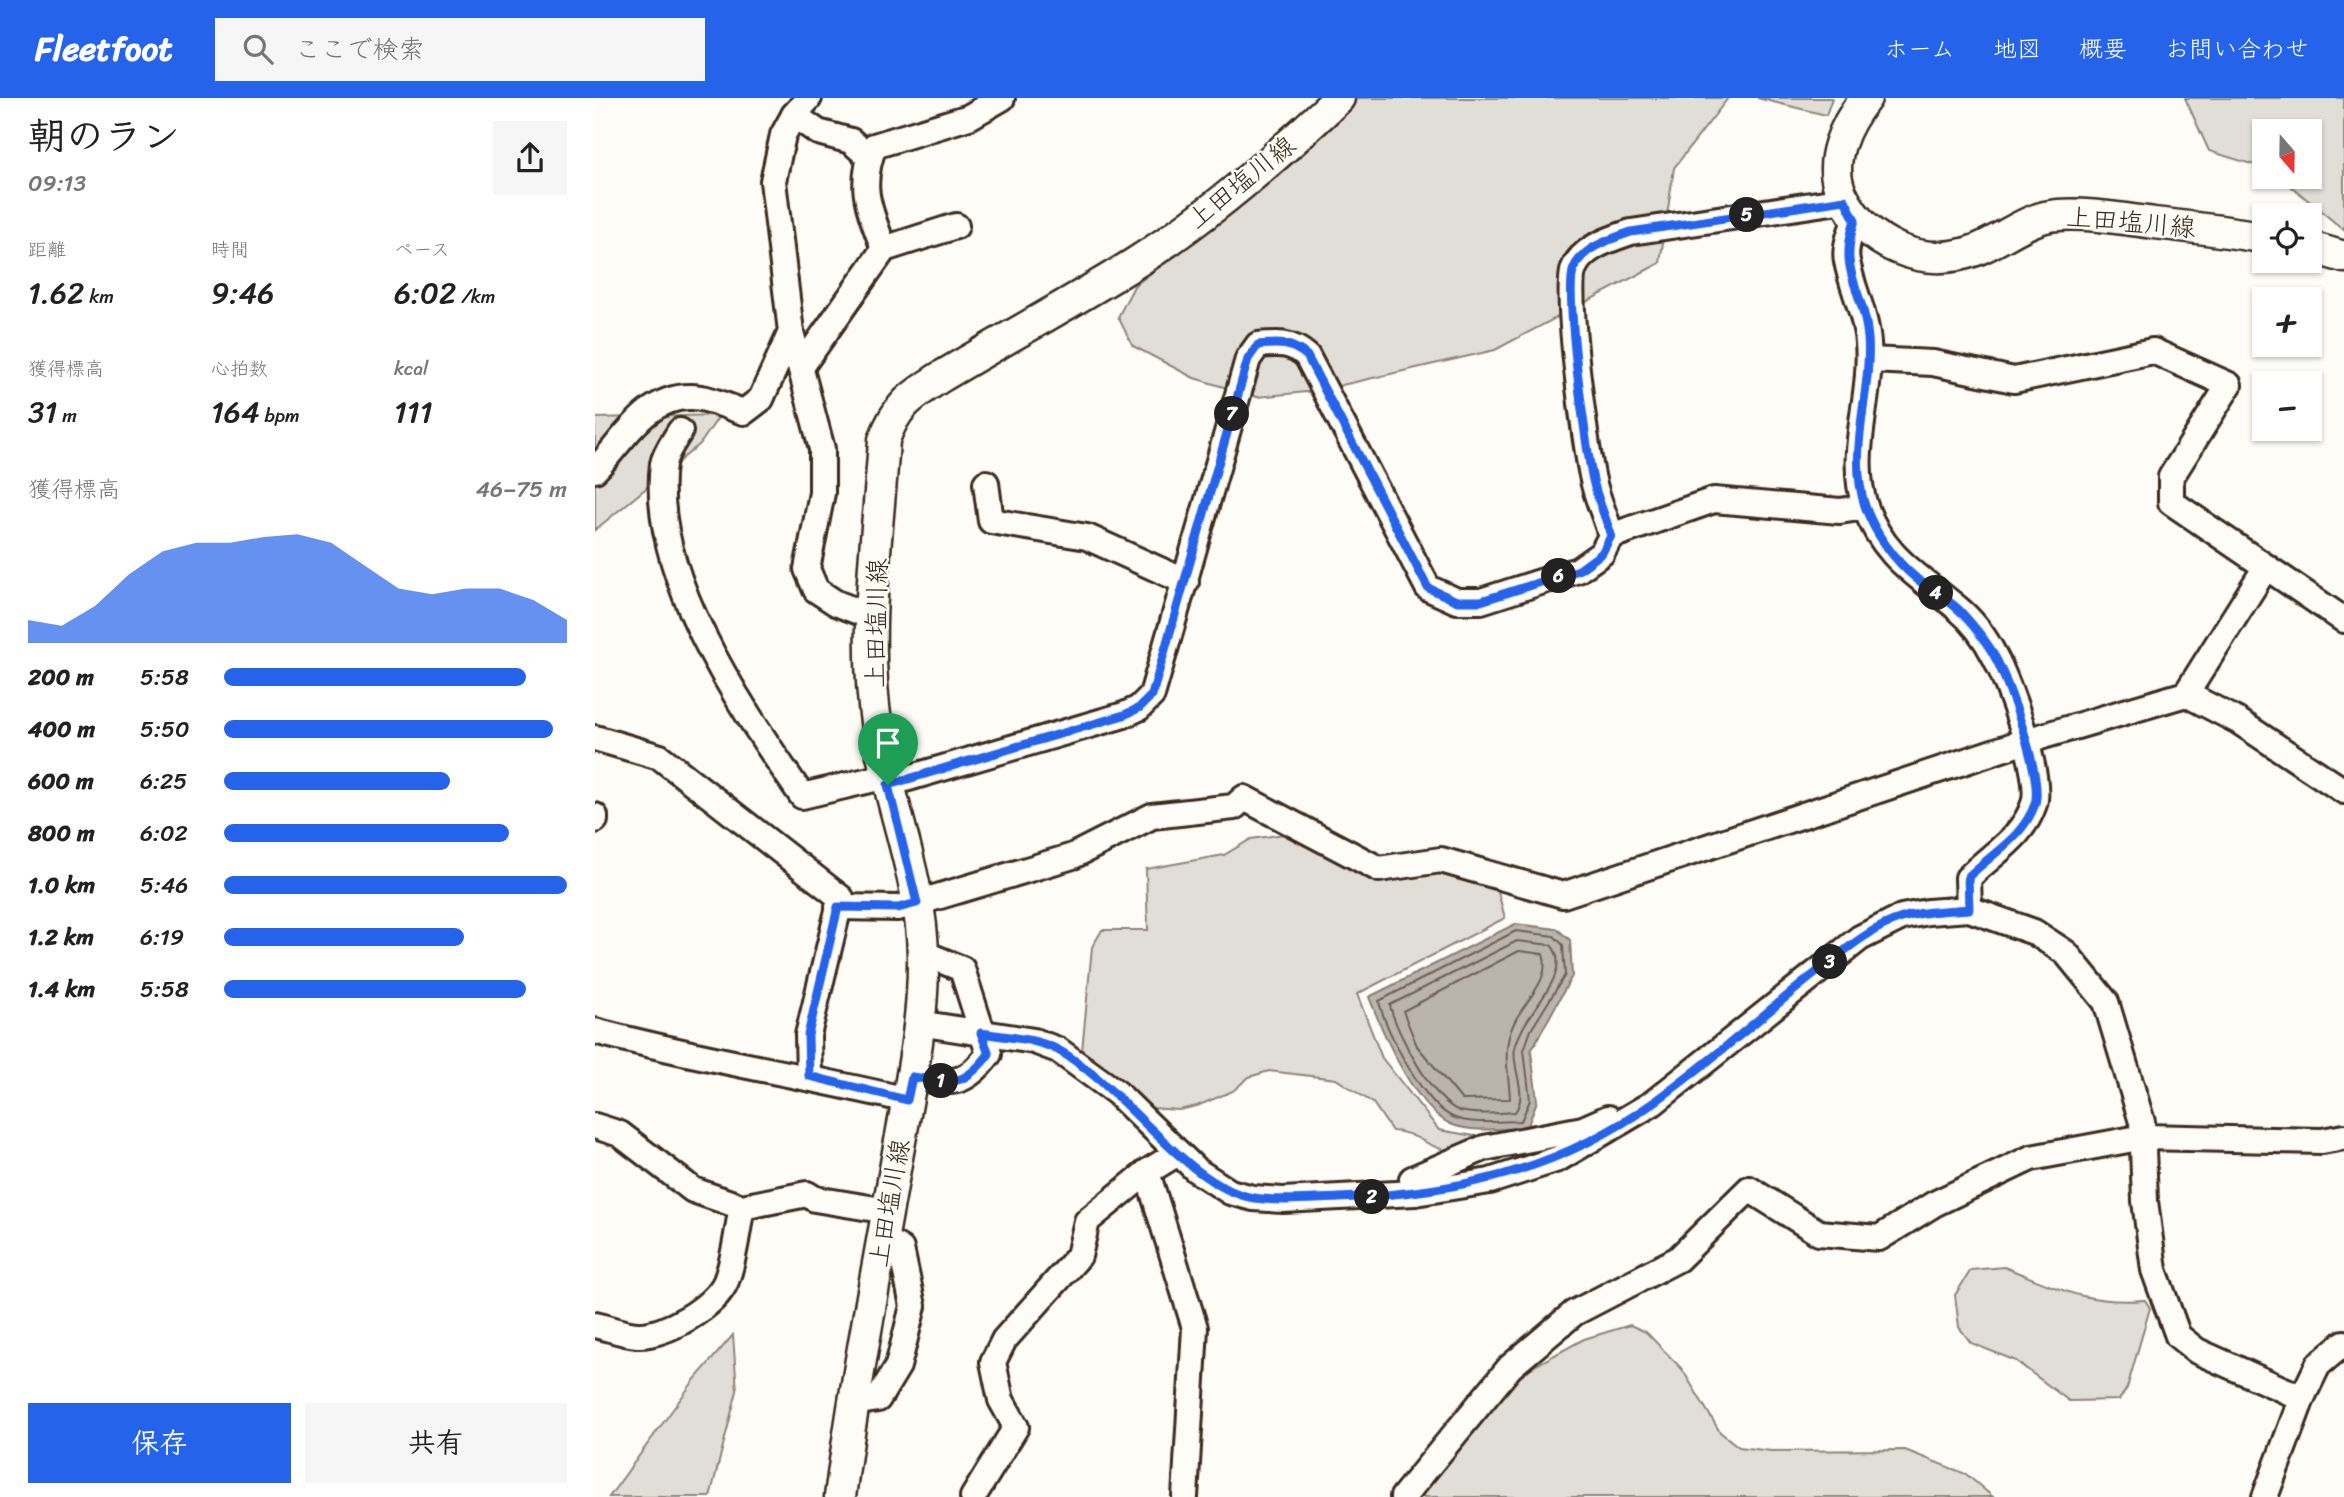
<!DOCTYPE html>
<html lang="ja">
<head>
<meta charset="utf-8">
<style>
	body { margin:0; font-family:Sriracha,"Klee One",sans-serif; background:#f6f6f6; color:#222; height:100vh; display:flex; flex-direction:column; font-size:26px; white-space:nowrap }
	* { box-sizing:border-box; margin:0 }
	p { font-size:23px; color:#767676 }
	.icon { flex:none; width:38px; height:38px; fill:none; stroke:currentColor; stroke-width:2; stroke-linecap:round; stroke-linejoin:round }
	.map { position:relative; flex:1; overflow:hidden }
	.panel { display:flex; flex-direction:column; background:#fff; width:595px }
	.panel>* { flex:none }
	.needle { width:46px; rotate:160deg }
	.fabs { position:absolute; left:1657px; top:21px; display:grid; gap:14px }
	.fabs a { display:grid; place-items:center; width:70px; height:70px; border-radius:0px; background:#fff; box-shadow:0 2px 5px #0004; font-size:35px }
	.pin { position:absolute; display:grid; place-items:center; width:60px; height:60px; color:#fff; margin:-72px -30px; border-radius:50% 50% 50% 0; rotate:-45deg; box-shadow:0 0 7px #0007 }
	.pin .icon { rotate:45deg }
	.km { position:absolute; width:35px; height:35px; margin:-18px; border-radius:50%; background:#222; color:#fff; font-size:19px; line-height:35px; text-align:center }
	.round { display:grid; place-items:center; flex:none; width:74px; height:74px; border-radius:0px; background:#f6f6f6 }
	.head { display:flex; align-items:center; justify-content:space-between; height:119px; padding:0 28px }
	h1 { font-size:38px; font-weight:600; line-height:52px }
	.figures { display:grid; grid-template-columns:repeat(3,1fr); gap:10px; height:119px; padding:7px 28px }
	.figures div { display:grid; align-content:center }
	.figures b { font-size:30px; font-weight:600 }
	.figures small { font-size:19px; font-weight:400 }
	.figures p { font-size:19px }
	.chart { height:196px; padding:14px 28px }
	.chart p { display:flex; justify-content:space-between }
	.chart svg { width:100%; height:126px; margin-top:7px; fill:#2563eb; opacity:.7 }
	.action { display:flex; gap:14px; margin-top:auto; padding:14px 28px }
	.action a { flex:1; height:80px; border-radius:0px; background:#2563eb; color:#fff; font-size:28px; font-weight:600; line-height:80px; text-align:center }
	.action a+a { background:#f6f6f6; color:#222 }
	ul { padding:0 28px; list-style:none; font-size:23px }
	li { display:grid; grid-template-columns:112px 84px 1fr; align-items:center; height:52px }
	li i { height:18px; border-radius:9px; background:#2563eb }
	header { display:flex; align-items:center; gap:42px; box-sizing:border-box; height:98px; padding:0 35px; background:#2563eb; color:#fff }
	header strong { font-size:33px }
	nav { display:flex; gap:38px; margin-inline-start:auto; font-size:24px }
	.search { width:490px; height:63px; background:#f6f6f6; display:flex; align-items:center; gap:18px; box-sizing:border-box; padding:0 24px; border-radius:0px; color:#767676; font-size:26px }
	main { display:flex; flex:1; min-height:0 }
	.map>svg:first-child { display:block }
	.green { fill:#e1ded7; stroke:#8e847a; stroke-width:2 }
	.water { fill:#bbb4ad; stroke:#887d74; stroke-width:2 }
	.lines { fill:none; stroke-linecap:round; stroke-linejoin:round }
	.shore { stroke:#6e6157; stroke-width:2 }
	.minor-casing { stroke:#3b2a1e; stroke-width:30 }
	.major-casing { stroke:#3b2a1e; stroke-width:35 }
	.minor { stroke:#fdfcf7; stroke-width:24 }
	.major { stroke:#fdfcf7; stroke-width:30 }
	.route-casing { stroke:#fff; stroke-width:14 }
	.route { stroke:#2563eb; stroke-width:9 }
	.labels { text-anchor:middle; stroke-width:5; stroke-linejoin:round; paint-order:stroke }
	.street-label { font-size:26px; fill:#3b2a1e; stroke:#fdfcf7 }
</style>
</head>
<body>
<header>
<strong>Fleetfoot</strong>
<div class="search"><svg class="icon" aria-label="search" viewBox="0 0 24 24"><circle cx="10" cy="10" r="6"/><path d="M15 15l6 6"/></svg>ここで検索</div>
<nav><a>ホーム</a><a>地図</a><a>概要</a><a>お問い合わせ</a></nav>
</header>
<main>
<section class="panel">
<div class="head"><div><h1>朝のラン</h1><p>09:13</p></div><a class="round"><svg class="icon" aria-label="share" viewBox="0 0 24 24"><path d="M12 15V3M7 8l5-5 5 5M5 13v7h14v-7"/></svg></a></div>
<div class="figures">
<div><p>距離</p><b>1.62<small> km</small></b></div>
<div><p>時間</p><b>9:46</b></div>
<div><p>ペース</p><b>6:02<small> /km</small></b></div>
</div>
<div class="figures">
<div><p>獲得標高</p><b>31<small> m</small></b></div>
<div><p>心拍数</p><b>164<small> bpm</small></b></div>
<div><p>kcal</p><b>111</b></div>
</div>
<div class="chart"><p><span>獲得標高</span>46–75 m</p>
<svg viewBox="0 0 160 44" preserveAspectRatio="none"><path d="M0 44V36L10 38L20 31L30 20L40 12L50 9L60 9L70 7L80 6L90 9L100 17L110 25L120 27L130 25L140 25L150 29L160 36V44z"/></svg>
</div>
<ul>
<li><b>200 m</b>5:58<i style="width:88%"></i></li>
<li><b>400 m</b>5:50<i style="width:96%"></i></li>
<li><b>600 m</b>6:25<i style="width:66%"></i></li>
<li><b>800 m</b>6:02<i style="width:83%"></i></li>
<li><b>1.0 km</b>5:46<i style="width:100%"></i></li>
<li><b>1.2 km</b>6:19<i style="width:70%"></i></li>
<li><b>1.4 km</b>5:58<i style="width:88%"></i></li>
</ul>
<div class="action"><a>保存</a><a>共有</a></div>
</section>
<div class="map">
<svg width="1749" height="1399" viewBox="0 0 1749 1399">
	<rect width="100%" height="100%" fill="#fdfcf7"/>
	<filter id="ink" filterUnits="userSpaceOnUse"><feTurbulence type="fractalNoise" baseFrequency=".0143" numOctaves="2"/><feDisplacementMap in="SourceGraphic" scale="14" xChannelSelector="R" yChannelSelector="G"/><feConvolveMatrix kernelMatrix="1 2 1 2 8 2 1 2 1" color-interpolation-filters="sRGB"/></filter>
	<g filter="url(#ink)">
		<!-- green -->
		<g class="green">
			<path d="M761 0H1133L1079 70 1065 165 900 252 721 293 662 299 599 280 538 248 523 219 539 188 600 142 728 33Z"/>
			<path d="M1162 0H1237L1231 17Z"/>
			<path d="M1590 0H1749V132L1685 79H1715V33H1670L1669 70 1614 53Z"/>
			<path d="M125 317 105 346 0 432V320Z"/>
			<path d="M696 735 796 760 863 769 903 794 910 820 762 896 787 960 844 1032 903 1042C888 1046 871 1055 854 1053 833 1050 819 1033 797 1033L778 1005 741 981 674 973 654 979 638 993 602 1008 584 1012 556 1010 487 953 497 849 507 832H553L551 771 629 757 656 741Z"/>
			<path d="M1409 1169C1463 1190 1490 1207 1550 1202L1555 1210 1532 1290 1524 1302 1474 1303 1421 1263 1376 1245 1364 1229 1360 1197 1376 1172Z"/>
			<path d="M1035 1227 1051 1234 1087 1271 1125 1334 1144 1349 1176 1353 1310 1352 1371 1376 1398 1399H824L858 1349 932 1272 989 1241Z"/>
			<path d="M138 1237 142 1293 115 1399H14L100 1281Z"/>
		</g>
		<!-- water -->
		<path class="water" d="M920 826 962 831 975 842 977 878 936 953 942 1003 932 1030C909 1030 879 1035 858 1027 820 1012 788 935 774 899Z"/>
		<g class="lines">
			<!-- shore -->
			<g class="shore">
				<path d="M921 833 959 838 968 847 970 877 936 932 929 952 935 1002 926 1023C906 1023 879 1027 860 1020 830 1009 790 933 784 903Z"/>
				<path d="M922 843 956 847C978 871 939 908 928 930 925 936 921 944 920 950 916 971 934 996 920 1014 902 1015 882 1017 865 1013 840 1006 800 933 795 907Z"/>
				<path d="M924 853 948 856C957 882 929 903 919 925 906 952 914 973 915 1001L867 1002 822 948 808 913Z"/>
			</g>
			<defs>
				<g id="minor">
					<path d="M214 0 199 17 188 37 178 83 196 234 227 351V395L212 471 221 492 241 505 277 519"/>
					<path d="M199 17 223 34 256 43 274 59"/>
					<path d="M1260 122C1256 135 1249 149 1252 163 1257 191 1271 216 1273 245 1278 299 1252 355 1270 408 1288 459 1323 477 1361 509 1377 522 1391 541 1400 559 1414 585 1448 680 1439 706 1428 740 1397 755 1373 780L1374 811"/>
					<path d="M289 151C274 110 263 90 279 48L374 19 407 0"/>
					<path d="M1275 262 1338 265 1419 282 1558 253 1634 287 1576 379V404L1749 522"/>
					<path d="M206 269 289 151 361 128"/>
					<path d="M85 333C79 343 70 355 68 366 54 477 147 610 207 698L292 678"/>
					<path d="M0 372C28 344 50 298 96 299 113 299 133 309 149 314L166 301 196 234"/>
					<path d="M391 385 396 423 492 439 591 484"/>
					<path d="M1016 438 1119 402 1245 413 1270 409"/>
					<path d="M1591 596 1671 469"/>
					<path d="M0 640 65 659 246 800 213 937 214 978"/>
					<path d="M293 686 529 617 544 610 557 597 644 293 653 261 663 247C684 245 696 244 712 258L833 490 862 503H886L983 472 1007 455 1016 438C1011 419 1002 401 998 382 991 351 969 192 979 170 988 149 1016 141 1036 134L1250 102"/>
					<path d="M0 718V722"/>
					<path d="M243 809 303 810 322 805 478 758 557 718 639 709 649 700 784 771 846 762 968 797 1431 643 1591 596 1643 623 1749 693"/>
					<path d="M323 925 439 943 463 952 522 995 601 1072 635 1094 658 1100 688 1102 820 1095 895 1083 963 1061 1058 1005 1265 840 1307 819 1333 814 1374 811 1439 834 1471 855 1511 904 1547 1024 1550 1103 1559 1172 1583 1238 1602 1253 1707 1300"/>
					<path d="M0 933C103 961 208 977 312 1002"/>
					<path d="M317 979C356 985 368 990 394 956L367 871 328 855"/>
					<path d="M0 1028 25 1036 98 1092 147 1109 212 1096 220 1101 293 1113"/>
					<path d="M583 1055 552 1074 600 1230 590 1399"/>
					<path d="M820 1095 817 1081 889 1050 988 1031 1013 1020"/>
					<path d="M0 1227C14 1230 28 1236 42 1237 69 1239 121 1208 131 1183 140 1160 142 1133 147 1109"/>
					<path d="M258 1305 283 1301 303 1268 318 1208 306 1151 288 1140"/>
					<path d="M378 1399 421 1329 406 1302 398 1264 409 1242 484 1158 492 1123 552 1074"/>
					<path d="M808 1399 915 1269 979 1215 1083 1161 1154 1091 1224 1135 1284 1140 1339 1106 1436 1060 1549 1039 1727 1043 1749 1039"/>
					<path d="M1670 1399 1707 1300 1723 1267 1749 1245"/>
				</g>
				<g id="major">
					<path d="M1271 0C1250 26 1231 64 1247 97 1272 147 1327 172 1381 152 1409 141 1432 119 1463 117 1495 115 1527 121 1559 125 1596 129 1633 133 1670 140"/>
					<path d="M1715 149 1749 159"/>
					<path d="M245 1399C260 1285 282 1173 302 1060 314 993 329 925 328 858 327 783 294 705 282 631 267 537 283 437 289 342 301 308 315 299 344 280 408 242 474 206 537 167 612 120 680 61 744 0"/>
				</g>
			</defs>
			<!-- minor casing -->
			<use href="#minor" class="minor-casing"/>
			<!-- major casing -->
			<use href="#major" class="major-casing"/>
			<!-- minor -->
			<use href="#minor" class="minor"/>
			<!-- major -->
			<use href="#major" class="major"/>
		</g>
	</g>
	<g class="lines" filter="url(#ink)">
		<defs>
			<path id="route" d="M1250 102 1260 122C1242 176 1269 190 1273 240 1277 295 1252 354 1270 408 1280 436 1300 463 1322 481 1336 492 1352 500 1365 513 1378 527 1391 542 1400 559 1414 584 1448 680 1440 706 1428 740 1397 755 1373 779L1374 811C1351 813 1328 813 1307 820 1274 830 1248 854 1222 874 1167 917 1115 965 1058 1005 961 1074 861 1095 744 1100 716 1101 687 1104 659 1100 592 1090 528 987 463 952 440 940 411 939 386 935L394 956C368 990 356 985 317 979L312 1002 214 978 213 937 243 809 303 810 322 805 293 687 529 617 544 610 557 597 644 293 653 261 663 247C684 245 696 244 712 258L833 490 862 503H886L984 472 1007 455 1016 438C1011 419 1002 401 998 382 991 351 969 191 979 170 988 149 1016 141 1036 134Z"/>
		</defs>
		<!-- route casing -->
		<use href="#route" class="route-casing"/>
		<!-- route -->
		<use href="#route" class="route"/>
	</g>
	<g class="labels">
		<!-- street labels -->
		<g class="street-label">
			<text transform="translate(646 84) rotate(-39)" y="9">上田塩川線</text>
			<text transform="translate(1536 124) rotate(5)" y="9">上田塩川線</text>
			<text transform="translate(281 525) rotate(-89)" y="9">上田塩川線</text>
			<text transform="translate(294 1105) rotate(-80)" y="9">上田塩川線</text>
		</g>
	</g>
</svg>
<div class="fabs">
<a><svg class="needle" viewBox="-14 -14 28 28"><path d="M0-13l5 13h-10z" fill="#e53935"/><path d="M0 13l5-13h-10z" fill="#767676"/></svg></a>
<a><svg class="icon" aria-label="locate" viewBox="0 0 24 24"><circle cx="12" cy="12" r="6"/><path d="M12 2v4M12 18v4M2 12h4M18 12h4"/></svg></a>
<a>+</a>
<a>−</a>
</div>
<div class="pin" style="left:293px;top:687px;background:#1e9e55"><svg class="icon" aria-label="arrive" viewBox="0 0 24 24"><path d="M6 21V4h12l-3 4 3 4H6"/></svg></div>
<b class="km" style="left:346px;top:983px">1</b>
<b class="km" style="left:777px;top:1099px">2</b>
<b class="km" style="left:1235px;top:864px">3</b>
<b class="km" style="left:1341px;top:495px">4</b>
<b class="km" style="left:1152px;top:117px">5</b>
<b class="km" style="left:964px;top:478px">6</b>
<b class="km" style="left:637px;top:316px">7</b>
</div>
</main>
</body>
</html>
